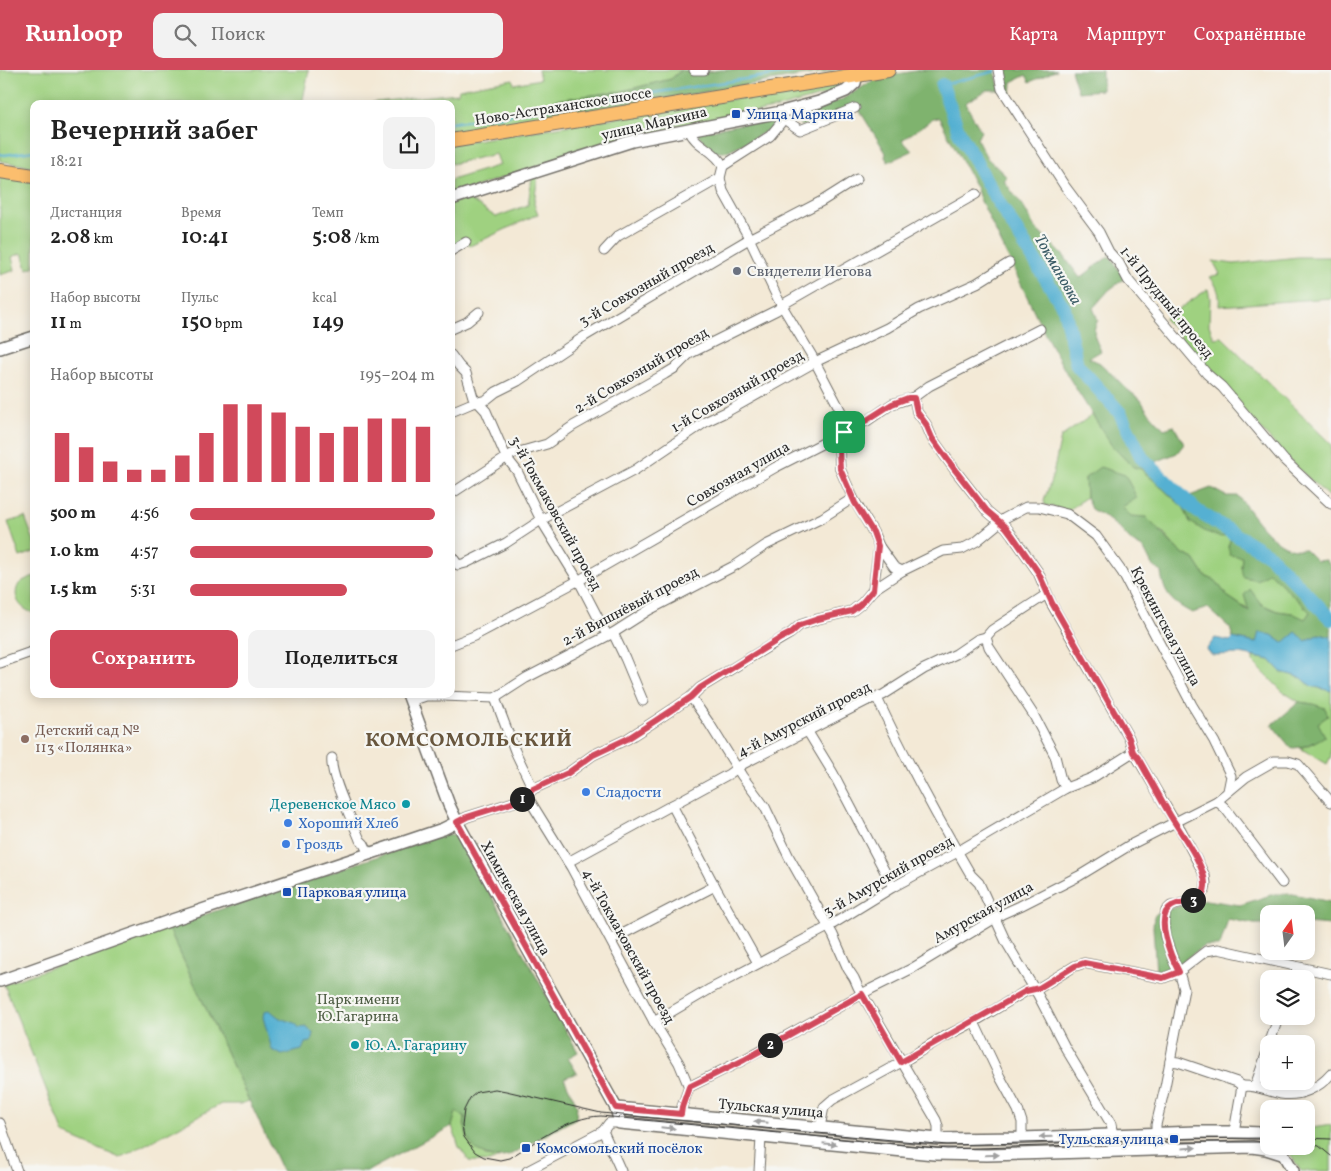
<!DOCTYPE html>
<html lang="ru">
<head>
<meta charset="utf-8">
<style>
	body { margin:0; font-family:Vollkorn,serif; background:#f2f2f2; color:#222; height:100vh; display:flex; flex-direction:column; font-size:19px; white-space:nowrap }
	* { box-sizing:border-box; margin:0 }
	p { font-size:16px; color:#767676 }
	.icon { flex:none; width:28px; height:28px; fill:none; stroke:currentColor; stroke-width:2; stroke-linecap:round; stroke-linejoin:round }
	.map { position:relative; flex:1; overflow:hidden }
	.drawer { position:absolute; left:30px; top:30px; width:425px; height:598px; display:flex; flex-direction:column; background:#fff; border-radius:10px; box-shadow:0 2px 12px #0003 }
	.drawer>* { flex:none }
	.needle { width:32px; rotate:14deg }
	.fabs { position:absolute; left:1260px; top:835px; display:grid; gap:10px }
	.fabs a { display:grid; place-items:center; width:55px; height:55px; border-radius:10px; background:#fff; box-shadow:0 2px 12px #0003; font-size:25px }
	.pin { position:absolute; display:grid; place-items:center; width:42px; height:42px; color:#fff; margin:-21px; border-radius:10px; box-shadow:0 2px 8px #0006 }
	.km { position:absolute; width:25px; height:25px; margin:-12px; border-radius:50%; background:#222; color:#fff; font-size:14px; line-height:25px; text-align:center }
	.round { display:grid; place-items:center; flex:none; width:52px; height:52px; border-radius:10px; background:#f2f2f2 }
	.head { display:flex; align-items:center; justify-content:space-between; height:85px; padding:0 20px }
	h1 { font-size:28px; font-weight:600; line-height:38px }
	.metrics { display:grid; grid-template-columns:repeat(3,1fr); gap:8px; height:85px; padding:5px 20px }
	.metrics div { display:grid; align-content:center }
	.metrics b { font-size:21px; font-weight:600 }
	.metrics small { font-size:14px; font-weight:400 }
	.metrics p { font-size:14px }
	.chart { height:140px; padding:10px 20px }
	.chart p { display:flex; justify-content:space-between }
	.chart svg { width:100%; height:90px; margin-top:5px; stroke:#d1495b; stroke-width:6 }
	.button { display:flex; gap:10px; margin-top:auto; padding:10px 20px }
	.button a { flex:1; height:58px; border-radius:10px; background:#d1495b; color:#fff; font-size:20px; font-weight:600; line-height:58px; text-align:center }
	.button a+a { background:#f2f2f2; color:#222 }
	ul { padding:0 20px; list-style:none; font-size:16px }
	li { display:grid; grid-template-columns:80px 60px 1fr; align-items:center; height:38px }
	li i { height:12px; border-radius:6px; background:#d1495b }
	header { display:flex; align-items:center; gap:30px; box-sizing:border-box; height:70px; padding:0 25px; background:#d1495b; color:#fff }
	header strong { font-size:24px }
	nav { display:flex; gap:28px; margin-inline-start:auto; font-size:18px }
	.search { width:350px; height:45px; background:#f2f2f2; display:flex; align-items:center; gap:12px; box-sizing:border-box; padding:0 18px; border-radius:10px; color:#767676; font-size:19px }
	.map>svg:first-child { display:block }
	.green { fill:#9fd180; stroke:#657e56 }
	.forest { fill:#7fb36e; stroke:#556f4c }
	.water { fill:#54b0d2; stroke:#406e7e }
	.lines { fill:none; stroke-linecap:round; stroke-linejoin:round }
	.stream { stroke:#54b0d2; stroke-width:2.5 }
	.river { stroke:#54b0d2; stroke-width:14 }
	.minor-casing { stroke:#716e67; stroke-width:11 }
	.tertiary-casing { stroke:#716e67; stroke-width:14 }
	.primary-casing { stroke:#716e67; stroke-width:16 }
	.minor { stroke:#fff; stroke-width:9 }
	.tertiary { stroke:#fff; stroke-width:11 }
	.primary { stroke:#fbbe6e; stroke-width:14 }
	.tram { stroke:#2b2b2b; stroke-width:1 }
	.oneway { fill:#a0a0a0 }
	.route-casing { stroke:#fff; stroke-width:10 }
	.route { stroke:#d1495b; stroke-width:6 }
	.transit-dot { fill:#1a4fb4; stroke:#f6f6f2; stroke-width:2 }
	.worship-dot { fill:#6b7280; stroke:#f6f6f2; stroke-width:2 }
	.education-dot { fill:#8d6e63; stroke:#f6f6f2; stroke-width:2 }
	.shop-dot { fill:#3f7fe0; stroke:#f6f6f2; stroke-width:2 }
	.culture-dot { fill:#0f9aa8; stroke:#f6f6f2; stroke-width:2 }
	.labels { text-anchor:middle; stroke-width:4.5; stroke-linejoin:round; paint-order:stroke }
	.street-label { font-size:15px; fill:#2b2b2b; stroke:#f6f6f2 }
	.transit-label { font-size:15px; fill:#164399; stroke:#f6f6f2; text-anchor:start }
	.worship-label { font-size:15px; fill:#5b616d; stroke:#f6f6f2; text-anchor:start }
	.education-label { font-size:15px; fill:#785e54; stroke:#f6f6f2; text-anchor:start }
	.shop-label { font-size:15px; fill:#366cbe; stroke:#f6f6f2; text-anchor:start }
	.culture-label { font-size:15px; fill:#0d838f; stroke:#f6f6f2; text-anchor:end }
	.park-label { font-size:15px; fill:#4e5d44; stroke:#f6f6f2 }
	.water-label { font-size:16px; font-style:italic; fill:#395a65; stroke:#f6f6f2 }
	.district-label { font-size:20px; font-weight:bold; letter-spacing:1px; fill:#68563d; stroke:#f6f6f2 }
</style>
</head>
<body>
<header>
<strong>Runloop</strong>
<div class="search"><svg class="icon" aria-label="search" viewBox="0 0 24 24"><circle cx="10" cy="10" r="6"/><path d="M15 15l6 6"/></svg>Поиск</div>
<nav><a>Карта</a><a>Маршрут</a><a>Сохранённые</a></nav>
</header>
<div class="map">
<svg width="1331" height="1101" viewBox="0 0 1331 1101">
	<rect width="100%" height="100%" fill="#f6f6f2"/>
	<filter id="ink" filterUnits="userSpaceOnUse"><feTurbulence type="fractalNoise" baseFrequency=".02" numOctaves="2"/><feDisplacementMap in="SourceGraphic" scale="10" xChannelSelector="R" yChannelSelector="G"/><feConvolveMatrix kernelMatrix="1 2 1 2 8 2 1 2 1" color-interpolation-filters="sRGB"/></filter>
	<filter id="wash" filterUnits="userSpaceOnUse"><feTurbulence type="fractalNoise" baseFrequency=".0096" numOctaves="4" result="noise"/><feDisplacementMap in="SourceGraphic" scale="20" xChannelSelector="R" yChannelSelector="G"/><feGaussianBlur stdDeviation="1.12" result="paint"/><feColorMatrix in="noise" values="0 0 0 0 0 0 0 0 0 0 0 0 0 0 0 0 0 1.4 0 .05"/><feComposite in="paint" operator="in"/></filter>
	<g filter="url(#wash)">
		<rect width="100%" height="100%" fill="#f3e9d6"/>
		<!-- green -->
		<g class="green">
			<path d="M0 0H309L302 34H34V97L0 91Z"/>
			<path d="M538 0H681L671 9 623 21 555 30 548 49 451 65V34H358L458 23 459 19 513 9 514 14 540 9Z"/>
			<path d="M835 13 840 15 837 20 831 23 778 38 631 67 591 78 451 125V110L500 95 496 84 451 94V74Z"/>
			<path d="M538 105 534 134 538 144 470 176 466 170 451 178V134L467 128 496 147 528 135 532 107Z"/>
			<path d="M0 107 34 112V197L27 199 22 183 12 187 15 200 0 205Z"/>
			<path d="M1298 187H1331V228L1219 236C1220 224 1218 217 1210 207L1220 204 1213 191 1234 194Z"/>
			<path d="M1208 219 1210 228 1209 255 1214 268 1222 267 1331 374V429L1287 388 1182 272 1179 263 1164 249Z"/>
			<path d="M1092 345C1105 362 1119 392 1141 399L1184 438 1190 452 1227 465 1231 467 1228 477 1242 487 1241 497 1269 502 1310 542 1305 550 1292 543 1277 541 1261 534 1250 520V541L1227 526 1216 511 1205 506 1194 489 1180 482 1162 462 1131 446 1122 437 1085 408 1086 427 1068 441 1045 435 1044 431 1053 404 1061 367Z"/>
			<path d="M25 447 34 471V482L20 487 8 452Z"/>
			<path d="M34 506V543C21 540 11 527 19 514 23 510 29 508 34 506Z"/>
			<path d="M1253 587 1270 590 1281 602 1302 608 1311 616 1331 621V686L1327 694 1300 678 1312 674 1318 653 1313 634 1299 632 1282 621 1253 592Z"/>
			<path d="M168 857 249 1031 240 1034H221L120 1088 64 1064 4 914Z"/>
			<path d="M456 1042 465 1047 464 1056 485 1086 499 1088 489 1092 469 1091 459 1077 452 1056Z"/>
			<path d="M1331 1055V1101H1301L1284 1076H1306V1059Z"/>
		</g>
		<!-- forest -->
		<g class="forest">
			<path d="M681 0 700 3 721 0H835L548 49 546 37 555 30 623 21 671 9Z"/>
			<path d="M921 0H995L1000 20H987L965 33 981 61 977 69 987 88 1007 107 1004 111 1024 138 1035 158 1064 186 1080 208 1109 186 1113 190 1124 209 1109 220 1093 238 1098 250C1091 263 1095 268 1101 281L1089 288 1100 293 1128 320 1141 330 1146 339 1164 359 1174 356 1184 374 1177 383 1153 393 1187 427 1211 418 1226 426H1238C1254 446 1276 484 1305 479L1317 491 1326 490 1331 496V567L1319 564 1306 571 1283 573 1272 565 1256 573 1233 568 1230 558 1208 538 1192 543C1172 532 1164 526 1161 502L1152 495 1144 479 1132 472 1119 458 1105 447 1091 439 1086 427 1085 408 1100 397 1125 405 1137 428 1122 437 1131 446 1146 447 1180 482 1194 489 1205 506 1216 511 1227 526 1249 541 1244 525 1250 519 1261 534 1277 541 1292 543 1305 549 1310 542 1269 502 1257 510 1243 507 1241 497 1242 487 1230 485 1228 477 1231 467 1227 465 1221 467 1206 462 1190 452 1184 438 1141 399 1133 397 1112 376 1068 306 1046 266 980 129 976 117 939 48 933 49 902 70 912 81 888 92 885 87 886 83 858 38 801 56 795 51 794 46 797 42 839 31 876 9 886 6Z"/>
			<path d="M1001 0H1057L1030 12 1026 5 1012 12 1011 27 1005 18Z"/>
			<path d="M1071 0H1102V20L1078 22Z"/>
			<path d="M772 48 776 49 770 59 753 69 725 82H715L696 63Z"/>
			<path d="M1299 632 1313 634 1325 638 1328 646 1318 653 1325 666C1314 673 1304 678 1291 678L1272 655Z"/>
			<path d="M448 764 454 765 460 769 578 982 568 988 577 1003 564 1008 577 1035 576 1048 508 1086C482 1092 462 1074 465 1047L456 1042 452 1056 368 1101H282L168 857 441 765Z"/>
			<path d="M1274 824H1293L1331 832V855L1306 853V844H1269V854H1254L1228 849 1220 876H1204L1170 900 1163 903H1156L1153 857 1154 846 1160 841 1206 830 1240 835Z"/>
		</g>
		<!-- water -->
		<g class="water">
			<path d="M1259 562 1272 565 1283 573 1296 562 1306 571 1319 564 1331 567V621L1311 616 1302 608 1281 602 1270 590 1240 584 1213 585 1206 580 1215 568 1230 571 1233 568 1256 573Z"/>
			<path d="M269 940C273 942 276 946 280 948 287 952 295 950 299 958L306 957 313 963 311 972 305 973 302 980 282 985 272 980 263 947 264 942Z"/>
		</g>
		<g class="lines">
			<!-- stream -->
			<g class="stream">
				<path d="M942 15 996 1"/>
				<path d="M451 53 807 0"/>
				<path d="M0 84 4 85 34 81"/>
			</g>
			<!-- river -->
			<path class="river" d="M942 15 958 60 994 125 1064 238 1077 295 1120 343 1142 388 1197 441 1269 485 1331 549"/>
		</g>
	</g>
	<g filter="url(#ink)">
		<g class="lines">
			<defs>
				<g id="minor">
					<path d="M694 0H704"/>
					<path d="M998 0 1002 19 1064 115 1099 162 1109 182 1119 193 1128 210 1207 304 1222 317 1284 390 1331 434"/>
					<path d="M784 49 800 60 855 38"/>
					<path d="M689 60C695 76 716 80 723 96L720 108 723 121 747 164 778 229 812 286 845 349 844 362 841 367 839 380 840 399 853 428 873 462 879 476 873 520"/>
					<path d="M723 96 770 66 784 49 781 42"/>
					<path d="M451 181 466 172"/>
					<path d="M604 181 618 166 720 108"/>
					<path d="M451 259 467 252 479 242"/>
					<path d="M451 285 459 296 466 303 473 327 486 341 506 387 517 401 541 450 581 515 607 565"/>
					<path d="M914 327 917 342 926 354 932 368 955 400 987 441 1006 457 1012 465 1038 502 1051 533 1129 668 1133 682 1138 689 1172 747 1181 760 1205 806 1206 814 1205 820 1200 826 1191 831 1171 836 1166 841 1164 852 1165 866 1174 892 1179 902 1184 919 1165 1017 1156 1055V1064"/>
					<path d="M451 342 470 334 486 330 496 322 518 311 585 266 749 169 822 131 857 109"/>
					<path d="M451 424 512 384 547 374 573 356 665 304 675 298 689 284 777 240 787 232 976 124"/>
					<path d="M879 476 894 497 902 501"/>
					<path d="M451 485 458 495 466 493 506 473 541 450 635 400 707 351 728 341 815 292 887 258 919 239 977 213 1009 193"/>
					<path d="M613 563 625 588 643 631"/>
					<path d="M986 567 989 577 1033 644 1055 686 1061 710 1066 718"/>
					<path d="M451 575 474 566 583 508 776 397 837 366 852 357 867 351 892 334 914 327 929 316 1040 259"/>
					<path d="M0 593 34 581"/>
					<path d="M691 627 709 653 742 706 765 737 789 787 833 865 848 899 854 908 858 917 936 1050 938 1056V1069"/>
					<path d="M495 628 515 681 533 719"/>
					<path d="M877 628C905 688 937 747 971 805L979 813 1006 872 1038 925 1066 979 1111 1054 1113 1065"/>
					<path d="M411 631 426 626H443L495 628 526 608 613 563 649 540 736 495 766 475 822 448 853 428"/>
					<path d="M808 662 833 703 893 817"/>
					<path d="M332 688C329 704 353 752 360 770L364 774 369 784"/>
					<path d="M527 726 571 797 654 952 679 993 689 1017 682 1037 681 1044"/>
					<path d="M1217 731 1225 738 1282 813"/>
					<path d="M672 735 712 811 758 893"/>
					<path d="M457 752 467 747 523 729 533 719 568 703 593 685 627 669 655 651 691 627 700 618 791 563 800 555 818 549 852 541 862 533 873 520 902 501 943 481 962 479 977 471 1005 448 1026 437H1039L1067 444 1096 466 1122 502 1192 635 1214 671 1231 706 1228 721"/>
					<path d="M568 792 729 704 743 694 866 631 883 625 924 599 956 584 978 569 986 567 992 560 1047 524"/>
					<path d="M611 870 715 816"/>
					<path d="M1293 909 1298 898"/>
					<path d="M654 952 710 919 828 857 893 817 952 785 1066 718 1092 708 1133 682"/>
					<path d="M974 952 1000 1007 1018 1040 1022 1052V1068"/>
					<path d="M1269 974 1279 946"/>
					<path d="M1170 991 1178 992 1237 1012 1242 1016"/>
					<path d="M1255 1016 1269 976"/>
					<path d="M689 1017 743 990 871 919 911 899 1002 844 1020 836 1079 806 1130 775 1217 731 1246 707 1274 691H1288L1298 694 1331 732"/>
					<path d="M0 1053 17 1101"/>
					<path d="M820 1057 824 1037 832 1030 909 988 938 970 974 952 1026 921 1039 918 1075 896 1084 893 1163 908 1179 902 1206 881 1218 879 1331 904"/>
					<path d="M603 1061 621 1101"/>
					<path d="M1234 1062 1242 1016C1256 1015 1267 1021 1281 1024 1300 1027 1319 1018 1331 1004"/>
					<path d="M527 1101 603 1061 609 1053H620"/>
					<path d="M759 1101 761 1068"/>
				</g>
				<g id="tertiary">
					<path d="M451 129 632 71 781 42 819 32 846 21 855 13 856 9 855 5"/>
					<path d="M0 278 34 267"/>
					<path d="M408 624 449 735 457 752 616 1038 620 1053 934 1084 987 1085 1252 1077 1266 1079 1282 1084"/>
					<path d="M0 911 169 851 443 759 457 752"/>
					<path d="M616 1038 938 1069 1022 1068 1197 1062H1234L1262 1063 1269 1066"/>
					<path d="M1280 1078 1293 1101"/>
				</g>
				<g id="primary">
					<path d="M451 71 888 0"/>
					<path d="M0 101 34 106"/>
				</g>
			</defs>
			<!-- minor casing -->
			<use href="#minor" class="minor-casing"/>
			<!-- tertiary casing -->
			<use href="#tertiary" class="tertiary-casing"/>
			<!-- primary casing -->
			<use href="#primary" class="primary-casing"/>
			<!-- minor -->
			<use href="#minor" class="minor"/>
			<!-- tertiary -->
			<use href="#tertiary" class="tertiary"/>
			<!-- primary -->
			<use href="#primary" class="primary"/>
			<!-- tram -->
			<g class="tram">
				<path d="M1269 1068 1174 1069 947 1075 601 1043 506 1021 495 1019 477 1022 470 1028 464 1040 462 1056 464 1067 475 1082 484 1087 500 1090 509 1088C538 1071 567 1047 601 1046L947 1079 1173 1072H1269"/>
				<path d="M1306 1068 1331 1069"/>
				<path d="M1306 1073 1319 1076 1331 1086"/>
			</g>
		</g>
		<!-- one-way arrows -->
		<defs><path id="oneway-solid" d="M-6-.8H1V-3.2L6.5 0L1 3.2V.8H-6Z" transform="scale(1.25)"/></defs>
		<g class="oneway">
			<use href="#oneway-solid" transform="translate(761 1052) rotate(-175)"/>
			<use href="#oneway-solid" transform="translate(668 1058) rotate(6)"/>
			<use href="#oneway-solid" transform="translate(1046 1067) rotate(178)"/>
			<use href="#oneway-solid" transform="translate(830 1074) rotate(6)"/>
			<use href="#oneway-solid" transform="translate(1189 1078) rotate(-3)"/>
			<use href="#oneway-solid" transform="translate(992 1085) rotate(-1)"/>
		</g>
	</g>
	<g class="lines" filter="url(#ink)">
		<defs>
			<path id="route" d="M908 328H914L917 342 926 354 932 368 955 400 987 441 1006 457 1012 465 1038 502 1052 533 1129 668 1133 682 1138 688C1149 707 1159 726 1170 745 1179 760 1207 798 1205 816 1204 833 1183 830 1172 836 1153 846 1172 889 1179 902L1163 908 1084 893 1075 896 1039 918 1026 921 901 992 862 924 744 990 689 1017 682 1037 681 1044 616 1038 457 752 467 747 524 729 533 719 568 703 593 685 627 669 655 651 691 627 700 618 781 568 791 563 800 555 818 549 852 541 862 533 873 520 878 476 873 462 855 433 840 399 839 380 841 367 844 362 852 357 867 350 892 334Z"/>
		</defs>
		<!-- route casing -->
		<use href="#route" class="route-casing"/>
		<!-- route -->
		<use href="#route" class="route"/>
	</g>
	<!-- markers -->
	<g class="transit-dot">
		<rect x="731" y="39" width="10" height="10" rx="2.5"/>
		<rect x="282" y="817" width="10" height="10" rx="2.5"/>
		<rect x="1169" y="1064" width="10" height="10" rx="2.5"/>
		<rect x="521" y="1073" width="10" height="10" rx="2.5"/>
	</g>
	<circle class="worship-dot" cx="737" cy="201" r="5"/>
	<circle class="education-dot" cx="25" cy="669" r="5"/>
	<g class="shop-dot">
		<circle cx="586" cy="722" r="5"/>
		<circle cx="288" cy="753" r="5"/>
		<circle cx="286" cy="774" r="5"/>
	</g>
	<g class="culture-dot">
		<circle cx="406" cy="734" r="5"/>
		<circle cx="355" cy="975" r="5"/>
	</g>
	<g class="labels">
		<!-- street labels -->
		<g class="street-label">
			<text transform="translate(563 36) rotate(-9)" y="5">Ново-Астраханское шоссе</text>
			<text transform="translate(654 53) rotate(-13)" y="5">улица Маркина</text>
			<text transform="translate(646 214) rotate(-30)" y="5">3-й Совхозный проезд</text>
			<text transform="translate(1167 232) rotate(51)" y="5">1-й Прудный проезд</text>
			<text transform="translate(641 300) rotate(-31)" y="5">2-й Совхозный проезд</text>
			<text transform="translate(737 321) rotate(-30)" y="5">1-й Совхозный проезд</text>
			<text transform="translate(738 404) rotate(-30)" y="5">Совхозная улица</text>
			<text transform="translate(556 443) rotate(61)" y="5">3-й Токмаковский проезд</text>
			<text transform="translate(630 536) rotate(-28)" y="5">2-й Вишнёвый проезд</text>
			<text transform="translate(1166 556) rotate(62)" y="5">Крекингская улица</text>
			<text transform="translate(804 649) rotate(-27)" y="5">4-й Амурский проезд</text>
			<text transform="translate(888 806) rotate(-30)" y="5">3-й Амурский проезд</text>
			<text transform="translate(516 828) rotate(61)" y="5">Химическая улица</text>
			<text transform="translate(983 842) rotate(-29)" y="5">Амурская улица</text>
			<text transform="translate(629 876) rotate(61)" y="5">4-й Токмаковский проезд</text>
			<text transform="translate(771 1038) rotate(5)" y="5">Тульская улица</text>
		</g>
		<!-- transit labels -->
		<g class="transit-label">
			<text x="746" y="49">Улица Маркина</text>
			<text x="297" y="827">Парковая улица</text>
			<text x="1164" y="1074" text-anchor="end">Тульская улица</text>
			<text x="536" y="1083">Комсомольский посёлок</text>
		</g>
		<!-- worship labels -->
		<g class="worship-label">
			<text x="747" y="206">Свидетели Иегова</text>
		</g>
		<!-- education labels -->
		<g class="education-label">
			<text x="35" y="665">Детский сад №<tspan x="35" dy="17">113 «Полянка»</tspan></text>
		</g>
		<!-- shop labels -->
		<g class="shop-label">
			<text x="596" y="727">Сладости</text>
			<text x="298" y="758">Хороший Хлеб</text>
			<text x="296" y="779">Гроздь</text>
		</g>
		<!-- culture labels -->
		<g class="culture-label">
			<text x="396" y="739">Деревенское Мясо</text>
			<text x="365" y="980" text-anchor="start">Ю. А. Гагарину</text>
		</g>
		<!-- park labels -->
		<g class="park-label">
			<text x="358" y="934">Парк имени<tspan x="358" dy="17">Ю.Гагарина</tspan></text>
		</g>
		<!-- water labels -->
		<g class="water-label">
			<text transform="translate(1059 199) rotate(60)" y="6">Токмановка</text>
		</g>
		<!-- district labels -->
		<g class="district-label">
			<text x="469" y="676">КОМСОМОЛЬСКИЙ</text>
		</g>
	</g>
</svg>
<div class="fabs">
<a><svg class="needle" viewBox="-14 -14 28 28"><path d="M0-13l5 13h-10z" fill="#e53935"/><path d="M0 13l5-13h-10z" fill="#767676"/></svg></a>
<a><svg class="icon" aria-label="layers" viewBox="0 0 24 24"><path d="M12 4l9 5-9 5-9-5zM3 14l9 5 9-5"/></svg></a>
<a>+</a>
<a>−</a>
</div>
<div class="pin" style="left:844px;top:362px;background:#1e9e55"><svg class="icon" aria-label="arrive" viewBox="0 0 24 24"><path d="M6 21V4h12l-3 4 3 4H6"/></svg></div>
<b class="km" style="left:522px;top:729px">1</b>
<b class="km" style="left:770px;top:975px">2</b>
<b class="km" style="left:1193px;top:830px">3</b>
<section class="drawer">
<div class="head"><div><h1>Вечерний забег</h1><p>18:21</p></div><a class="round"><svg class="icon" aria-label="share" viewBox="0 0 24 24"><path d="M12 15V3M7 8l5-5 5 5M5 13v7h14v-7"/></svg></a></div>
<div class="metrics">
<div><p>Дистанция</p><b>2.08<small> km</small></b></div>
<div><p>Время</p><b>10:41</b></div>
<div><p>Темп</p><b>5:08<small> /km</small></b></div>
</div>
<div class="metrics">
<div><p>Набор высоты</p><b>11<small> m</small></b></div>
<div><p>Пульс</p><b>150<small> bpm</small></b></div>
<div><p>kcal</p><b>149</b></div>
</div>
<div class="chart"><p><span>Набор высоты</span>195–204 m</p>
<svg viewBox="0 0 160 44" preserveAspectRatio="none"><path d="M5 44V20M15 44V27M25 44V34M35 44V38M45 44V38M55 44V31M65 44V20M75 44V6M85 44V6M95 44V10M105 44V17M115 44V20M125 44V17M135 44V13M145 44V13M155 44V17"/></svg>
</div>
<ul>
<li><b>500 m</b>4:56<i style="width:100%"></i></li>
<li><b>1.0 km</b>4:57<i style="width:99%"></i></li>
<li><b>1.5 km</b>5:31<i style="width:64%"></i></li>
</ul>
<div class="button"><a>Сохранить</a><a>Поделиться</a></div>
</section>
</div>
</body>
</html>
